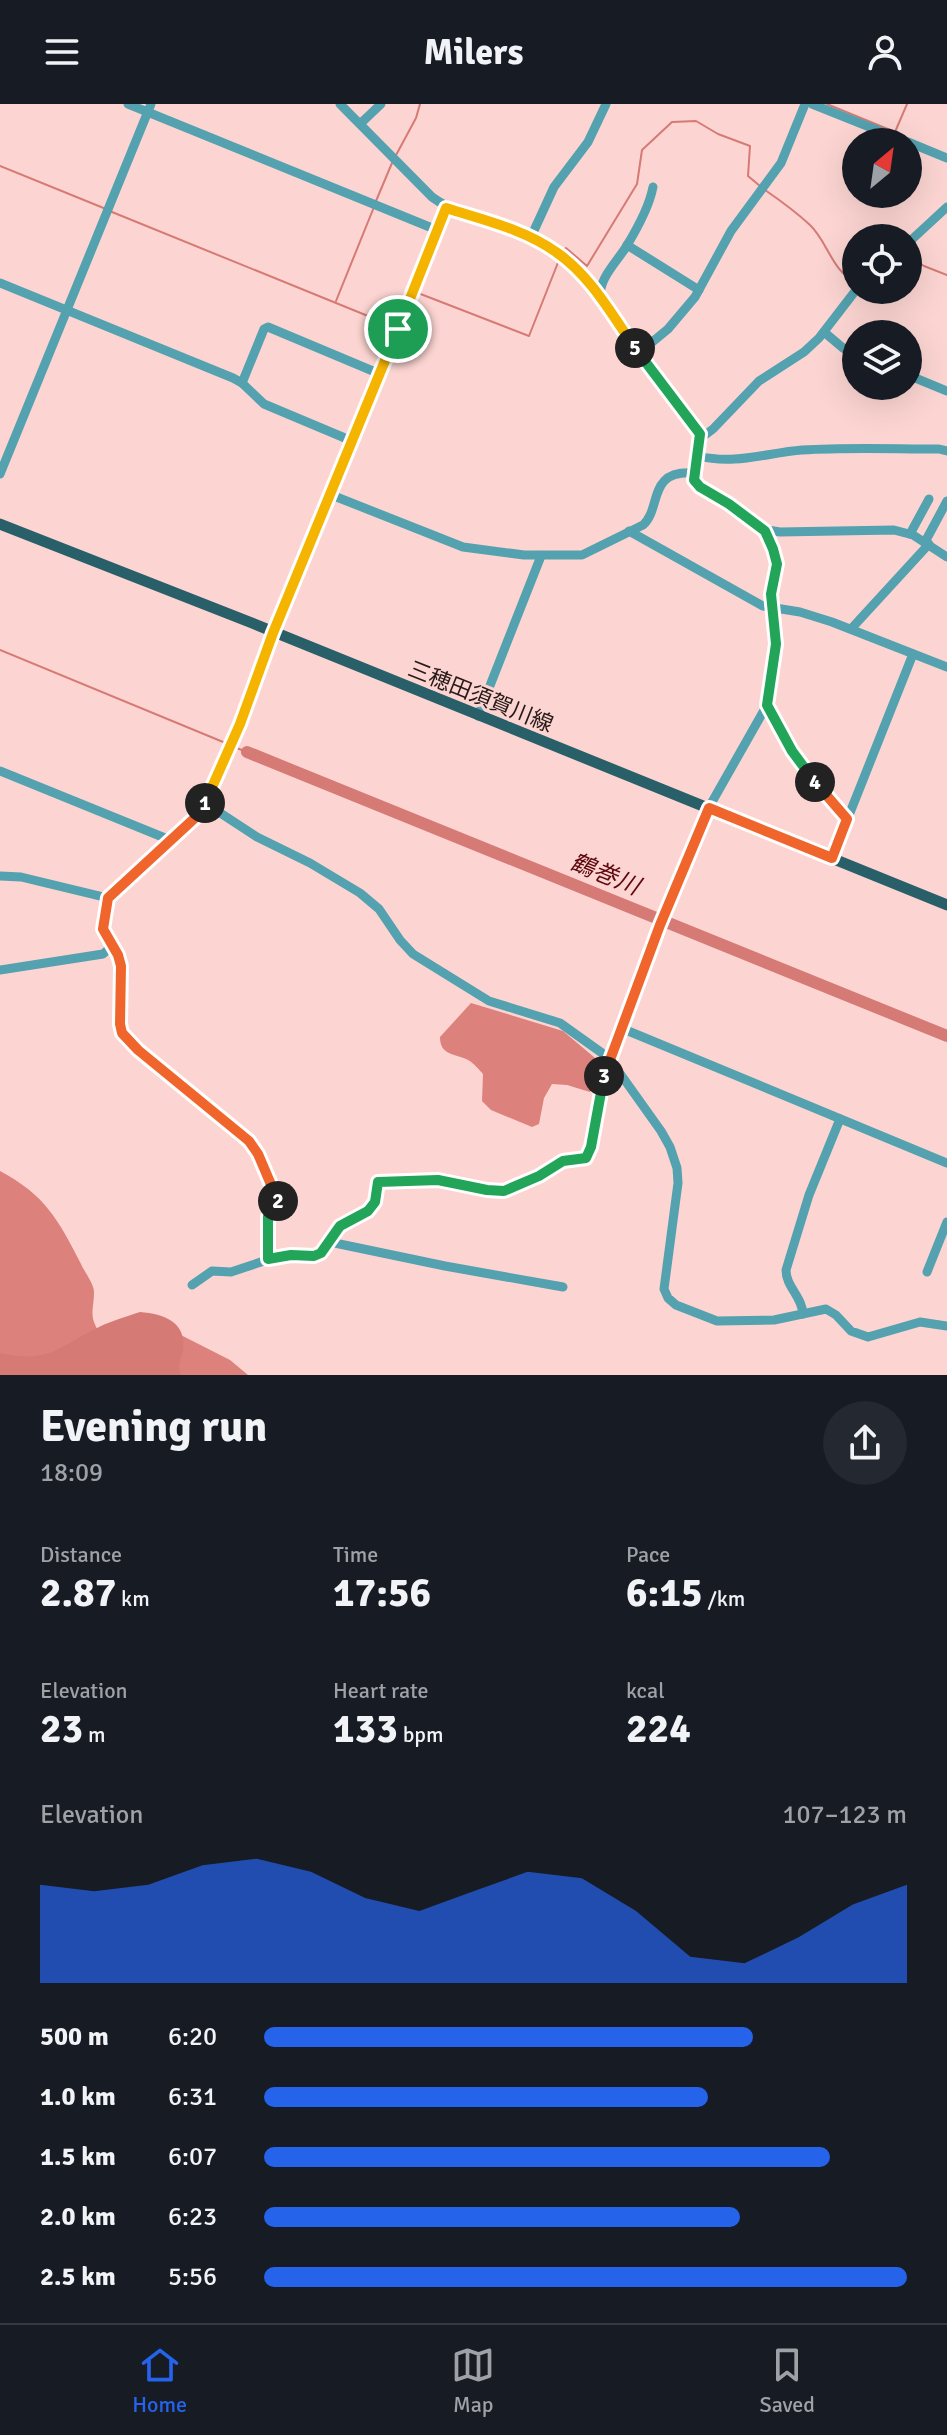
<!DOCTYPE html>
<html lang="en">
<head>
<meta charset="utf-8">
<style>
	body { margin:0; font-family:Signika,"Noto Sans JP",sans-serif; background:#242831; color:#f1f3f6; height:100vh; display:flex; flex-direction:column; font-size:30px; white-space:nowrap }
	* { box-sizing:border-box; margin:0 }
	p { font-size:26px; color:#9ea1a6 }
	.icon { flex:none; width:44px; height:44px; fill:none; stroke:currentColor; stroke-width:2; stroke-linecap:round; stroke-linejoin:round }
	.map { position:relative; height:1271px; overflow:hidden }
	.panel { display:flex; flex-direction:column; background:#171b24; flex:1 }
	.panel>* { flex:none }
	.needle { width:52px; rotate:29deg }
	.buttons { position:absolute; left:842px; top:24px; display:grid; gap:16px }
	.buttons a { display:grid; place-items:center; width:80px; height:80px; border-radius:50%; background:#171b24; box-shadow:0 8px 32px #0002; font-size:40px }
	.pin { position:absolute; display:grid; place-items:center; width:68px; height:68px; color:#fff; margin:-34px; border:4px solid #fff; border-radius:50%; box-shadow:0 2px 8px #0007 }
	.km { position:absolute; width:40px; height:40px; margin:-20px; border-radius:50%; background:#222; color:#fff; font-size:22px; line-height:40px; text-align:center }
	.round { display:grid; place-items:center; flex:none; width:84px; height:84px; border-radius:42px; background:#242831 }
	.headline { display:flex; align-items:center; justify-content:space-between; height:136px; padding:0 40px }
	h1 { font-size:44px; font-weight:700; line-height:60px }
	.metrics { display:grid; grid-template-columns:repeat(3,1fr); gap:12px; height:136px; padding:8px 40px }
	.metrics div { display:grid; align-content:center }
	.metrics b { font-size:40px; font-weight:700 }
	.metrics small { font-size:22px; font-weight:400 }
	.metrics p { font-size:22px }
	.chart { height:224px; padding:16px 40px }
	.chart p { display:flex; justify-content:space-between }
	.chart svg { width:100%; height:144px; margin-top:8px; fill:#2563eb; opacity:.7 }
	ul { padding:0 40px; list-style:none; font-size:26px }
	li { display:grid; grid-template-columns:128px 96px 1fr; align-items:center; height:60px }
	li i { height:20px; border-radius:10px; background:#2563eb }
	header { display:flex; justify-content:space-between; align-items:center; height:104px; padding:0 40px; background:#171b24; font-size:36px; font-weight:700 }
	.dock { display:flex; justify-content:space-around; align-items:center; height:112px; border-top:2px solid #363941; background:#171b24; font-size:22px; color:#9ea1a6 }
	.dock a { display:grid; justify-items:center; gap:4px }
	.dock .on { color:#2563eb }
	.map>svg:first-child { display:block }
	.forest { fill:#dd817c }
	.water { fill:#d67a75 }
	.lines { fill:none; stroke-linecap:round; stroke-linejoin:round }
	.stream { stroke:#d67a75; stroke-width:2 }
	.river { stroke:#d67a75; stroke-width:12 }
	.minor { stroke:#54a1af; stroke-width:9 }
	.major { stroke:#285f69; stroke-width:11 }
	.split-1-casing { stroke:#fff; stroke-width:16 }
	.split-2-casing { stroke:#fff; stroke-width:16 }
	.split-3-casing { stroke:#fff; stroke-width:16 }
	.split-4-casing { stroke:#fff; stroke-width:16 }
	.split-5-casing { stroke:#fff; stroke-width:16 }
	.split-6-casing { stroke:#fff; stroke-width:16 }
	.split-1 { stroke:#f5b400; stroke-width:10 }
	.split-2 { stroke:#f0652b; stroke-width:10 }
	.split-3 { stroke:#22a559; stroke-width:10 }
	.split-4 { stroke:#f0652b; stroke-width:10 }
	.split-5 { stroke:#22a559; stroke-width:10 }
	.split-6 { stroke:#f5b400; stroke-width:10 }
	.labels { text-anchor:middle; stroke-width:6; stroke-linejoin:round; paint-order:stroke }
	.street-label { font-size:22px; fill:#261917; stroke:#fcd5d2 }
	.water-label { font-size:24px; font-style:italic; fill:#5e0910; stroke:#fcd5d2 }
</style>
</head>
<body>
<header><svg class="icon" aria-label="menu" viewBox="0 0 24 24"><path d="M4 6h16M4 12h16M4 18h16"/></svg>Milers<svg class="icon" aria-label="person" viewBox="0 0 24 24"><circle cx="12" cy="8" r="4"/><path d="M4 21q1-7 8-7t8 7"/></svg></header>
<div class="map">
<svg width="947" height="1271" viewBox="0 0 947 1271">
	<rect width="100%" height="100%" fill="#fcd5d2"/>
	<!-- forest -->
	<g class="forest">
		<path d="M471 899 563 927 601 959 598 977 590 988 567 981 552 980 544 994 539 1020 532 1023 491 1006 482 997 483 970C479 966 474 959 468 956 455 949 440 952 440 933Z"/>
		<path d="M0 1067C45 1091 58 1115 81 1160 84 1167 94 1180 94 1188 94 1206 88 1212 100 1229L169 1225 230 1256 248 1271H0Z"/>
	</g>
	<!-- water -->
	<path class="water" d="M140 1208C164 1210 187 1218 183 1246 181 1256 177 1260 181 1271H0V1249C50 1260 58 1243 99 1223 111 1217 128 1212 140 1208Z"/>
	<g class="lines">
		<!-- stream -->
		<g class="stream">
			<path d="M827 0 895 28 907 0"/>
			<path d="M395 53 416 14 420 0"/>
			<path d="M0 62 106 105"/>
			<path d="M765 86C781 97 796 108 810 121 828 138 832 168 856 178"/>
			<path d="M376 97 392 59"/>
			<path d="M112 108 395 223"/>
			<path d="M563 147 566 144 587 162 637 80 642 46 672 18 696 17 718 30 750 42 748 72 760 82"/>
			<path d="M908 152 924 162 947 171"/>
			<path d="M336 197 374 103"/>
			<path d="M401 225 418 189 529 232 559 156"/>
			<path d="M0 546 228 640"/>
			<path d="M234 643 247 648"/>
		</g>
		<!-- river -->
		<path class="river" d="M247 648 947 932"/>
		<!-- minor -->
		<g class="minor">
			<path d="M128 0 437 126"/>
			<path d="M340 0 432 93C462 115 500 118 533 134 551 143 565 155 579 168L700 330 694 376 698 382 729 400 761 425 780 428 894 426 913 431 947 453"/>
			<path d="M812 0 907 38"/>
			<path d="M360 20 381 0"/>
			<path d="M908 38 947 54"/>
			<path d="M531 133 554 83 588 38 606 0"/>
			<path d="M908 139 947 103"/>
			<path d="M627 141 699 186"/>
			<path d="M0 179 233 274 242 279 264 300 352 337"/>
			<path d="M600 194C599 174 616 159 626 143 637 125 649 104 653 83"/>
			<path d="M824 228 843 244 856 251"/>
			<path d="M639 249 668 225 695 193 731 127 781 59 805 0"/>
			<path d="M908 271 947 287"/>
			<path d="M242 279 264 225 268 223 380 270"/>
			<path d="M701 334 713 325 759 277 804 248 819 234 856 186"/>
			<path d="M698 352C735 361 766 349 802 346 848 343 893 345 939 345L947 347"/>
			<path d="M0 370 151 0"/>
			<path d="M329 390 463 443 524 451H582L643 421C662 404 647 366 693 369"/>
			<path d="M629 427 763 502 800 508 832 518 947 563"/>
			<path d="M910 430 929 395"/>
			<path d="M925 438 947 397"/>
			<path d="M851 525 929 440"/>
			<path d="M767 601 795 652 847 715"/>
			<path d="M478 612 541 452"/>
			<path d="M0 667 170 736"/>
			<path d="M205 699 257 733 310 759 360 789 379 805 400 836 413 850 489 897 560 919 609 954 661 1027 670 1043 677 1064 678 1079 664 1185 668 1194 676 1201 717 1217 774 1216 826 1205 836 1211 851 1227 868 1233 920 1218 947 1222"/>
			<path d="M832 754 913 550"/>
			<path d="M0 772 21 773 108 794"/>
			<path d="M0 866 103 850 112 842"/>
			<path d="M621 924 947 1059"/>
			<path d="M330 1138 340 1122 368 1107 375 1098 378 1078C399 1076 420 1074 440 1076 462 1078 485 1091 507 1086 537 1081 556 1054 586 1054L591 1043 597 997 609 954 660 821 712 698 767 601 776 540 771 490 777 460 765 427"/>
			<path d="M268 1155 267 1124 278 1092 249 1037 147 954 122 929C115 904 128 877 118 852 115 843 104 835 103 824 102 815 107 795 112 788L197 712 240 620 273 529 446 104"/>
			<path d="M927 1168 947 1118"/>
			<path d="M192 1181 212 1167 231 1168 279 1152H314L321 1149 330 1138 445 1162 563 1183"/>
			<path d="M803 1210C802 1192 786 1183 786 1166L809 1091 840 1015"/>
		</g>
		<!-- major -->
		<path class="major" d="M0 420 252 519 947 801"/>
	</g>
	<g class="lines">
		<defs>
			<path id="split-1" d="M205 699 240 620 273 529 398 225"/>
			<path id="split-2" d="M205 699 197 712 108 794 103 825 118 851 121 862 120 920 122 929 138 946 249 1037 258 1050 278 1097"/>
			<path id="split-3" d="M278 1097 268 1113V1155L291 1151 314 1152 321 1149 340 1122 368 1107 375 1098 378 1078 438 1076 487 1086 504 1087 539 1072 563 1057 586 1054 591 1043 604 972"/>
			<path id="split-4" d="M604 972 660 821 709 704 832 754 847 715 815 678"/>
			<path id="split-5" d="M635 244 700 330 694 376 700 383 729 400 765 427 773 445 777 460 771 490 776 540 767 601 792 647 815 678"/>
			<path id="split-6" d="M398 225 446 104C483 116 524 125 556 148 590 171 612 211 635 244"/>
		</defs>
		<!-- split-1 casing -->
		<use href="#split-1" class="split-1-casing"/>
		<!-- split-2 casing -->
		<use href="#split-2" class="split-2-casing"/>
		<!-- split-3 casing -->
		<use href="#split-3" class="split-3-casing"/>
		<!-- split-4 casing -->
		<use href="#split-4" class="split-4-casing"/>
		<!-- split-5 casing -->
		<use href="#split-5" class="split-5-casing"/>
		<!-- split-6 casing -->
		<use href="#split-6" class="split-6-casing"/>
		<!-- split-1 -->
		<use href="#split-1" class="split-1"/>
		<!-- split-2 -->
		<use href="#split-2" class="split-2"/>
		<!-- split-3 -->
		<use href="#split-3" class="split-3"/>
		<!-- split-4 -->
		<use href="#split-4" class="split-4"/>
		<!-- split-5 -->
		<use href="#split-5" class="split-5"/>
		<!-- split-6 -->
		<use href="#split-6" class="split-6"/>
	</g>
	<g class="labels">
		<!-- street labels -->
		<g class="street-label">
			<text transform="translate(481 592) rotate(22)" y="8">三穂田須賀川線</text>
		</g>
		<!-- water labels -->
		<g class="water-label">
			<text transform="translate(605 770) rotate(22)" y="8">鶴巻川</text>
		</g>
	</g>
</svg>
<div class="buttons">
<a><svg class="needle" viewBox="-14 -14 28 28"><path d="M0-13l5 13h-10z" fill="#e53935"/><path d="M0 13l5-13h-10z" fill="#9ea1a6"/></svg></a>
<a><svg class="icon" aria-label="locate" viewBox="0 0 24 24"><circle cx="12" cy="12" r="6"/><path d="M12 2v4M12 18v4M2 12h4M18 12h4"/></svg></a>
<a><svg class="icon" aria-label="layers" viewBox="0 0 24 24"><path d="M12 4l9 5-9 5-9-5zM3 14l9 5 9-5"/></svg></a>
</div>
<div class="pin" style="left:398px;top:225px;background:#1e9e55"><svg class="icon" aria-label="arrive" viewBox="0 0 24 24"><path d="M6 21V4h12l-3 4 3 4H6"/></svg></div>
<b class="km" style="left:205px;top:699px">1</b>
<b class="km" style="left:278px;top:1097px">2</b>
<b class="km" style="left:604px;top:972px">3</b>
<b class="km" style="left:815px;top:678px">4</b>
<b class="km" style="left:635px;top:244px">5</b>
</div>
<section class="panel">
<div class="headline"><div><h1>Evening run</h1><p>18:09</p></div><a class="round"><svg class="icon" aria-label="share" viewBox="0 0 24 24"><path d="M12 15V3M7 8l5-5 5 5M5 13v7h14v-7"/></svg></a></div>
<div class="metrics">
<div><p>Distance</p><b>2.87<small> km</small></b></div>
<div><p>Time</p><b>17:56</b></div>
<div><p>Pace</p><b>6:15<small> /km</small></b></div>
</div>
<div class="metrics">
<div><p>Elevation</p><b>23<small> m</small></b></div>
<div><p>Heart rate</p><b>133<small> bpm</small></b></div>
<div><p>kcal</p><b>224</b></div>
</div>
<div class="chart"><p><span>Elevation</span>107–123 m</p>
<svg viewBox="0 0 160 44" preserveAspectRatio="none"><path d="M0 44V14L10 16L20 14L30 8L40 6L50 10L60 18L70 22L80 16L90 10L100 12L110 22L120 36L130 38L140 30L150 20L160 14V44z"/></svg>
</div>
<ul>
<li><b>500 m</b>6:20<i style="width:76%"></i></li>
<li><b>1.0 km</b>6:31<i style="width:69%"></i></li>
<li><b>1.5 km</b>6:07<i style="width:88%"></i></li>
<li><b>2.0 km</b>6:23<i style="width:74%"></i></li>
<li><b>2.5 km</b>5:56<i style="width:100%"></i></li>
</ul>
</section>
<nav class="dock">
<a class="on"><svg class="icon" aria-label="home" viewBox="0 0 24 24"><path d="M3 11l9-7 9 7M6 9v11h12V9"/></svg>Home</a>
<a><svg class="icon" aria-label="map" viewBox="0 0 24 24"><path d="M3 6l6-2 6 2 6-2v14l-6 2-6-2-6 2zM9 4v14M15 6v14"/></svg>Map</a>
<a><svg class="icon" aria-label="saved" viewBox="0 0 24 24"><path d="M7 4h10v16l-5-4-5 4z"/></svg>Saved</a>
</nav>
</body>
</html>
